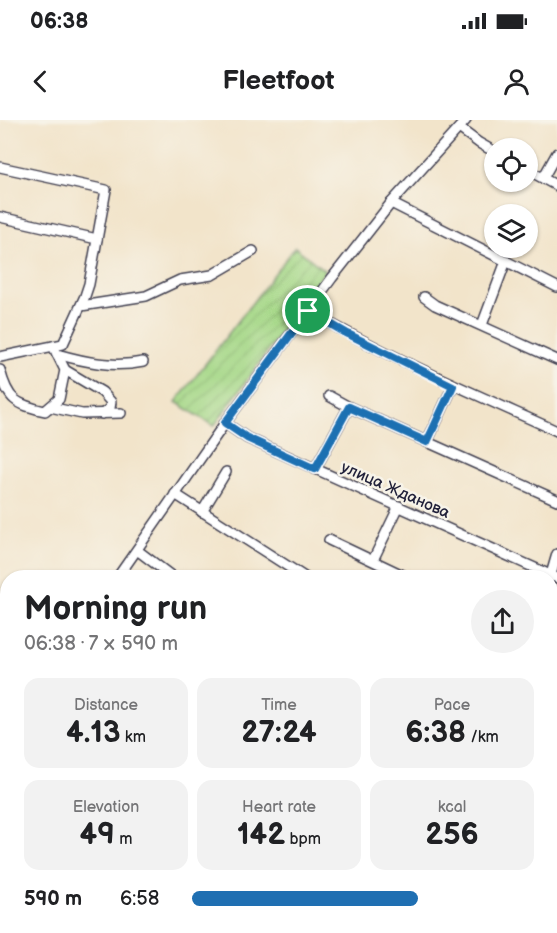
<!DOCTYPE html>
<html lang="en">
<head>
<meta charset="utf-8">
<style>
	body { margin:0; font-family:"Balsamiq Sans",sans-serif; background:#f2f2f2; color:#202124; height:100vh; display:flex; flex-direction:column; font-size:22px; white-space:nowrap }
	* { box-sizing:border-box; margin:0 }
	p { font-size:20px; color:#757577 }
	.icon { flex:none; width:33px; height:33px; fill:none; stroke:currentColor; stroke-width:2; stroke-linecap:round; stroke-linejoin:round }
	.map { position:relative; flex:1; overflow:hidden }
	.drawer { position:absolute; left:0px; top:450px; width:558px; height:363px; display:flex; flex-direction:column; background:#fff; border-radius:24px 24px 0 0; box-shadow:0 2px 4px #0004 }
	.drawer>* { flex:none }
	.fabs { position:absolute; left:484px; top:18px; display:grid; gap:12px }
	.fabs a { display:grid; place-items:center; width:54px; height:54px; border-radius:50%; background:#fff; box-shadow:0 2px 4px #0004; font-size:30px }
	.pin { position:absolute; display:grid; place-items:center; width:51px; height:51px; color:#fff; margin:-26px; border:3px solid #fff; border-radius:50%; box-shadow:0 2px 6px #0007 }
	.round { display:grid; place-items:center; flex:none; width:63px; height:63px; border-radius:32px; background:#f2f2f2 }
	.headline { display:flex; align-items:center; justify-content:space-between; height:102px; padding:0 24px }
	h1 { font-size:33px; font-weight:700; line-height:45px }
	.metrics { display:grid; grid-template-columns:repeat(3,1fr); gap:9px; height:102px; padding:6px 24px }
	.metrics div { display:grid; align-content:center; border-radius:15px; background:#f2f2f2; text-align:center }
	.metrics b { font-size:30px; font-weight:700 }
	.metrics small { font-size:16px; font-weight:400 }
	.metrics p { font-size:16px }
	ul { padding:0 24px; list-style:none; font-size:20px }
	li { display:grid; grid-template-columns:96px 72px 1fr; align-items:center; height:45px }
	li i { height:15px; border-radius:8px; background:#1f6fb2 }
	.status { display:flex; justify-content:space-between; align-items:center; height:42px; padding:0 30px; background:#fff; direction:ltr }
	.status svg { height:16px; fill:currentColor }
	header { display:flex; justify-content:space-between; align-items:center; height:78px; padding:0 24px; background:#fff; font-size:27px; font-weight:700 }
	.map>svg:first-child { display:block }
	.garden { fill:url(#garden-furrows); stroke:#647d62; stroke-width:1.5 }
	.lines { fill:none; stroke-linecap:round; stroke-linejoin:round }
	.minor-casing { stroke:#413f50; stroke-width:12 }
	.minor { stroke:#fff; stroke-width:9 }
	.route-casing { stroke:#fff; stroke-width:12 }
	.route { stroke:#1f6fb2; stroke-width:8 }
	.labels { text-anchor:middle; stroke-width:5; stroke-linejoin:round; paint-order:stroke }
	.street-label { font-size:16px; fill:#22223b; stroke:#f7f3e8 }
</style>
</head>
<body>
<div class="status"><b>06:38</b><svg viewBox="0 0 49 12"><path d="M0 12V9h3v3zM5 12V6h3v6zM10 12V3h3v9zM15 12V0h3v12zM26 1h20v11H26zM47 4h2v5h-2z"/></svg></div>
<header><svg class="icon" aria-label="back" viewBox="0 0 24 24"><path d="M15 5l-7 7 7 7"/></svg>Fleetfoot<svg class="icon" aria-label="person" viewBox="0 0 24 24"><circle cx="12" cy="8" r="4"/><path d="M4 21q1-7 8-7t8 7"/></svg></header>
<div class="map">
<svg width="557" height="813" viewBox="0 0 557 813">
	<defs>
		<pattern id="garden-furrows" width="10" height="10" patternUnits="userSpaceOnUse" patternTransform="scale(1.5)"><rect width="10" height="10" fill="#a6d888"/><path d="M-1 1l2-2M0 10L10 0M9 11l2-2" fill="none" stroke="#8fb976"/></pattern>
	</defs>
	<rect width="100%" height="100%" fill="#f7f3e8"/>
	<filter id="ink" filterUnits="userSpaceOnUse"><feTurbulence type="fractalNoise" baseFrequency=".0167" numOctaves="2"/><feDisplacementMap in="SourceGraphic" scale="12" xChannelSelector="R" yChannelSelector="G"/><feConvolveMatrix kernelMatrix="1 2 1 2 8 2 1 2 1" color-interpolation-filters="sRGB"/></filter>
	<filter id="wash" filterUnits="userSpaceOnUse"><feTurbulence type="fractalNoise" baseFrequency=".008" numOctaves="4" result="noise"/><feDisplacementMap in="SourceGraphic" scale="24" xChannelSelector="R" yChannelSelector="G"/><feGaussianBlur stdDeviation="1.35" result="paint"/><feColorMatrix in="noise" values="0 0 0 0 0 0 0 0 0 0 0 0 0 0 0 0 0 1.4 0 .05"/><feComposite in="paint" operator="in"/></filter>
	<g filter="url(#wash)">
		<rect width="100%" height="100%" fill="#f2e4ca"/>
		<!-- garden -->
		<path class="garden" d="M295 127 325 151 214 306 176 282Z"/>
	</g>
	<g filter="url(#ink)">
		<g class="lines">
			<defs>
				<g id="minor">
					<path d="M459 8 479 23 495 32"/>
					<path d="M0 47 106 70 89 164 85 176 63 224 0 237"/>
					<path d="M528 50 557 66"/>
					<path d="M543 58 557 33"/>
					<path d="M391 83 557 167"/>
					<path d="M0 97 97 119"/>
					<path d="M424 177 435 185 557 240"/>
					<path d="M81 186 146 176 180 160 212 155 253 131"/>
					<path d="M308 191C388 237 473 273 557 311"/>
					<path d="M482 205 506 141"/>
					<path d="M57 234C85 242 113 248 143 242"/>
					<path d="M0 250C8 281 16 284 45 291L59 279 65 250 53 226"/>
					<path d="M65 250 102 272 111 282 110 288 102 294"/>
					<path d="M329 276 349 287"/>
					<path d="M50 287 82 294 121 293"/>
					<path d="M225 303 247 318 557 458"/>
					<path d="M427 322 453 266"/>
					<path d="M315 349 349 287 557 380"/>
					<path d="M175 374 306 458"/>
					<path d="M202 392 226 352"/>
					<path d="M329 420 409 458"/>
					<path d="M137 430 174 458"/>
					<path d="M373 440 399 386"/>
					<path d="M117 458 225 303 332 158 391 83 466 0"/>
					<path d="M550 458 557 434"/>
					<path d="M0 600 8 605"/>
					<path d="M550 606 557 608"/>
					<path d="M0 635 8 623"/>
					<path d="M0 695 8 699"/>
					<path d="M550 756 557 758"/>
					<path d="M0 768 8 773"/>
					<path d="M62 806 74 813"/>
					<path d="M199 806 212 813"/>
					<path d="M341 806 355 813"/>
					<path d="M525 806 544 813"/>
					<path d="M182 813 186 806"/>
					<path d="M466 813 469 806"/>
				</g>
			</defs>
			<!-- minor casing -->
			<use href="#minor" class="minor-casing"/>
			<!-- minor -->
			<use href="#minor" class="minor"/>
		</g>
	</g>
	<g class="lines" filter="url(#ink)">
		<defs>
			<path id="route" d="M308 191 346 213 453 266 427 322 349 287 315 349 247 318 225 303Z"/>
		</defs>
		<!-- route casing -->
		<use href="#route" class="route-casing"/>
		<!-- route -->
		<use href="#route" class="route"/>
	</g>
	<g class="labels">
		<!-- street labels -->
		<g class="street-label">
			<text transform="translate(396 369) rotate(24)" y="6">улица Жданова</text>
		</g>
	</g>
</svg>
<div class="fabs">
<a><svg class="icon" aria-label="locate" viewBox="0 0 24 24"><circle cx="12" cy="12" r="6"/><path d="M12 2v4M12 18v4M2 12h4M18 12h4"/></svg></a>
<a><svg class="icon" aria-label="layers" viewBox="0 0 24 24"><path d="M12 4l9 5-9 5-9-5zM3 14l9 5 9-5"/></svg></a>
</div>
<div class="pin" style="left:308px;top:191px;background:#1e9e55"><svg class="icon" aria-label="arrive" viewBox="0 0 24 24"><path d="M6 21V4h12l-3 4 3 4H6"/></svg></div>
<section class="drawer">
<div class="headline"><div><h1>Morning run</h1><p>06:38 · 7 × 590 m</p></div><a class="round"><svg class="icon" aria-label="share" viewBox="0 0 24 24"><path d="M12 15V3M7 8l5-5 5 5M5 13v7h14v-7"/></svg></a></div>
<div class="metrics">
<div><p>Distance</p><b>4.13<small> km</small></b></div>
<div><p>Time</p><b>27:24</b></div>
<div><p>Pace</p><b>6:38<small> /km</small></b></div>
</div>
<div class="metrics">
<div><p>Elevation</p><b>49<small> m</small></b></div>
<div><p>Heart rate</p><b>142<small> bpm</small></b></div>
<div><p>kcal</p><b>256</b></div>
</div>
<ul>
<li><b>590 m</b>6:58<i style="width:66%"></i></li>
</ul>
</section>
</div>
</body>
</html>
